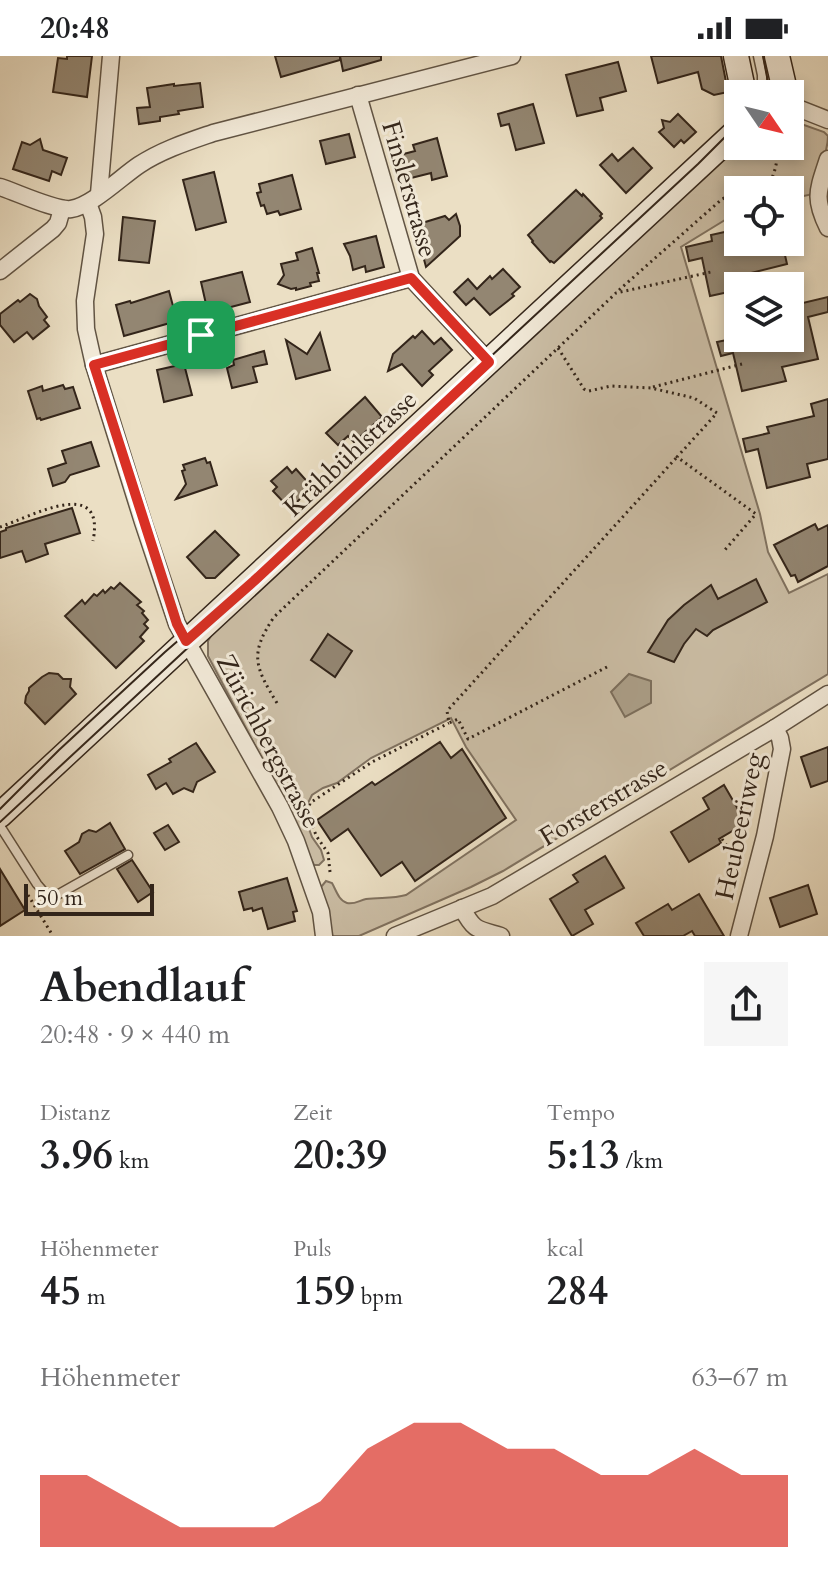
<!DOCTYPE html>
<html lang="de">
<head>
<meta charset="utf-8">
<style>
	body { margin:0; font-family:Cardo,serif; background:#f6f6f6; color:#202124; height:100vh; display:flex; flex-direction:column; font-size:30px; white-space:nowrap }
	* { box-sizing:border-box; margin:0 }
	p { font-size:26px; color:#757577 }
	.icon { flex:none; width:44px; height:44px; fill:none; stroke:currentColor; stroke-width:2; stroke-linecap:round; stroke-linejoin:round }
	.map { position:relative; height:880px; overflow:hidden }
	.drawer { display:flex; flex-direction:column; background:#fff; flex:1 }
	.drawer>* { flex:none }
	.needle { width:52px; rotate:125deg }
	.tools { position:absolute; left:724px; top:24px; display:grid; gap:16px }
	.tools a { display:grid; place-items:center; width:80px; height:80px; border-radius:0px; background:#fff; box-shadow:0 4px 12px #0003; font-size:40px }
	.scale { position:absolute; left:24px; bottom:20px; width:130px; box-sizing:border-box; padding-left:8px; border:4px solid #33251a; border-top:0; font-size:22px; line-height:28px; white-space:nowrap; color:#33251a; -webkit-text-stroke:6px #f2ead9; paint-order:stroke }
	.pin { position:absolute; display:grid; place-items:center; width:68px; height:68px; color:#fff; margin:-34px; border-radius:16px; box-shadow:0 4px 12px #0006 }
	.round { display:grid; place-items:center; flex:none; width:84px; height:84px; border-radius:0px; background:#f6f6f6 }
	.head { display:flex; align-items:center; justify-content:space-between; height:136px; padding:0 40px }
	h1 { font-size:44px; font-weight:600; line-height:60px }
	.metrics { display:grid; grid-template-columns:repeat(3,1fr); gap:12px; height:136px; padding:8px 40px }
	.metrics div { display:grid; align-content:center }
	.metrics b { font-size:40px; font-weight:600 }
	.metrics small { font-size:22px; font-weight:400 }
	.metrics p { font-size:22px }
	.chart { height:224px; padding:16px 40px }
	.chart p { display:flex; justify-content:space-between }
	.chart svg { width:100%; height:144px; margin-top:8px; fill:#d93025; opacity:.7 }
	.status { display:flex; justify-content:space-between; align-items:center; height:56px; padding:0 40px; background:#fff; direction:ltr }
	.status svg { height:22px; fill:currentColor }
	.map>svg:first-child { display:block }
	.green { fill:#ccbfa7; stroke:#807260; stroke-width:2 }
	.water { fill:#aca08a; stroke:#7c6f5d; stroke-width:2 }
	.building { fill:#938672; stroke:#33251a; stroke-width:2 }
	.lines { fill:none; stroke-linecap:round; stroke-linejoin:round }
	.lane-casing { stroke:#615444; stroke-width:11 }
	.street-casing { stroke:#615444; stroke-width:19 }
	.secondary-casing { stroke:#33251a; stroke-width:27 }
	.path { stroke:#33251a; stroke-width:3; stroke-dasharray:2 4; stroke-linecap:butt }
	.lane { stroke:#f2ead9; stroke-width:8 }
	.street { stroke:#f2ead9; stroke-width:16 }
	.secondary { stroke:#f2ead9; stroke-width:24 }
	.tram { stroke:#33251a; stroke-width:2 }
	.route-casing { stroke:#fff; stroke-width:16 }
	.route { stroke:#d93025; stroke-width:10 }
	.labels { text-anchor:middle; stroke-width:6; stroke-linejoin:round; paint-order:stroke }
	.street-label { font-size:26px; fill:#33251a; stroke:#f2ead9 }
</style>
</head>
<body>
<div class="status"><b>20:48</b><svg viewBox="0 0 49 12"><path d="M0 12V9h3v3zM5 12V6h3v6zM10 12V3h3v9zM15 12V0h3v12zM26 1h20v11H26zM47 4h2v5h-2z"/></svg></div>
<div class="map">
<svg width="828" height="880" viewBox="0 0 828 880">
	<rect width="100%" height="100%" fill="#ebdfc4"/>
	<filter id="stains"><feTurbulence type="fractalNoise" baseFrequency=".0025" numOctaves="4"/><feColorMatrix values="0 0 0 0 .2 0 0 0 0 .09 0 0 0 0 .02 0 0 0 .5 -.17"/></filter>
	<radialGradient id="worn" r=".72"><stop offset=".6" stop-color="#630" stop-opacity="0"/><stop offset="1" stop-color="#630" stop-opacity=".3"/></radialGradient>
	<!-- green -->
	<path class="green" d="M790 64 824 76 828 80C828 100 816 119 813 138L790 143V134H738V156L681 191 760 458 768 496 789 537 828 518V618L503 815 471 831 359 880H333L330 877 331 871 321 831 326 825 332 827C336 834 339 845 347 847 354 849 360 844 366 843 380 841 392 843 406 839L516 764 466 691 451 662 371 702 337 727 323 732 312 739 307 749 305 762 312 781 321 794 324 804 319 809H314L278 733 208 600V585L212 578 738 90H790Z"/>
	<!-- water -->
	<path class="water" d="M629 618 651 625V647L625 661 611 636Z"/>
	<!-- building -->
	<g class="building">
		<path d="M67 0H92L87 41 53 36 58 2 67 3Z"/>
		<path d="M275 0H340V4L281 21Z"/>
		<path d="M340 0H381V4L343 15Z"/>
		<path d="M651 0H721L728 36 714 39 702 33 698 16 658 27Z"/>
		<path d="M618 6 626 35 600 42 603 54 577 60 566 19Z"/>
		<path d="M200 27 203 51 178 55 179 58 160 61V65L139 68 137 52 150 51 147 32 174 28V30Z"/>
		<path d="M533 48 544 87 516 94 509 68 501 70 498 58Z"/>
		<path d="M678 58 696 76 684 87 681 84 674 91 659 76 664 72 662 64 670 66Z"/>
		<path d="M349 78 355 101 326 108 320 85Z"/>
		<path d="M437 82 447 120 432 124 431 117 403 124 396 100 415 95 413 89Z"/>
		<path d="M40 83 43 94 67 102 61 119 52 115 49 125 13 113 22 86 30 89Z"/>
		<path d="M633 92 652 112 626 137 600 109 612 98 618 105Z"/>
		<path d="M214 116 226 166 196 174 183 124Z"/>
		<path d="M292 119 301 153 280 159 278 155 267 158 264 149 261 150 257 137 261 136 259 128Z"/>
		<path d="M576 134 582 140 583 138 602 158 600 160 602 162 554 207 551 205 550 206 532 186 533 185 528 179Z"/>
		<path d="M456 158 460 170V180L426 211 421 192 427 186 423 181 425 179 422 167 445 160 449 164Z"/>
		<path d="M123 161 155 165 149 207 119 204Z"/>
		<path d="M738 173V186H782L787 208 751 217 754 230H738V234L710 240 702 202 689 205 686 191 712 185 711 179Z"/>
		<path d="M376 180 384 211 366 216 365 210 353 214 350 200 344 188Z"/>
		<path d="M312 192 319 217H317L319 225 310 227 311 230 296 234V232L291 233 278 228 284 219 281 208 298 204 296 197Z"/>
		<path d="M503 213 520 231 512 238 514 240 490 259 474 242 466 249 454 236 468 223 477 233 490 220 492 223Z"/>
		<path d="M242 216 250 246 208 257 201 226Z"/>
		<path d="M169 235 177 265 124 280 116 249 130 245 131 247Z"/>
		<path d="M30 238 37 243 39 250 47 261 44 264 49 270 33 283 27 276 14 286 0 269V258L18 244 20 246Z"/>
		<path d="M828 241V256L808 261 818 303 782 311 786 325 742 335 733 297 721 300 717 286 736 282H790V250Z"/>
		<path d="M422 275 434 288 441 282 452 294 429 315 433 319 422 330 402 308 388 315 393 298 413 280 415 282Z"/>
		<path d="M320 277 330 314 296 323 286 284 307 298Z"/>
		<path d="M264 295 267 308 253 311 257 326 232 332 227 312 234 309 233 304Z"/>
		<path d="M184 308 192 339 164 346 157 314Z"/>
		<path d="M63 329 65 333 73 331 80 352 41 364 40 362 37 363 28 335 42 330 43 335Z"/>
		<path d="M365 341 382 361 354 386 348 380 338 389 326 377Z"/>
		<path d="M828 343V403L807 408 810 421 767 432 758 393 746 396 743 383 769 377 767 371 814 360 811 348Z"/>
		<path d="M91 386 99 410 70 419 65 426 53 430 48 413 66 407 62 395Z"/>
		<path d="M205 402 207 407 210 406 217 429 176 443 186 428 182 415 185 414 183 409Z"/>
		<path d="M287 411 292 417 296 413 312 431 290 453 273 435 277 431 271 425Z"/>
		<path d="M72 452 80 477 45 488 48 498 26 506 22 495 0 502V476L6 474V472Z"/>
		<path d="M815 468 818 474 828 469V510L798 526 795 519 791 520 774 489Z"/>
		<path d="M215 475 239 499 215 522H206L187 501Z"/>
		<path d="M756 523 767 546 713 574 707 580 696 573 684 588 674 606 648 596 668 564 684 549 711 529 718 543Z"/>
		<path d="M120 527 141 546 137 549 144 555 142 557 148 564 144 568 148 572 140 581 144 585 116 612 65 560 82 544 85 548 94 538 97 540 103 534 105 537 111 531 114 533Z"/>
		<path d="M328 578 352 595 335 621 311 604Z"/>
		<path d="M49 617 58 618 63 623H71L70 631 76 638 45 668 25 647 26 640 29 635V632L42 621Z"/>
		<path d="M440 686 451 702 462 693 506 762 415 825 402 806 381 820 348 773 331 785 317 764 372 726 375 729Z"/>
		<path d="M196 687 215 716 197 726 193 736 184 732 173 738 166 727 156 733 148 719 171 706 169 703Z"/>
		<path d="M828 691V725L811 731 801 701Z"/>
		<path d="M724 729 746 767 719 783 721 787 689 806 671 776 709 753 703 742Z"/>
		<path d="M110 767 125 793 80 818 65 795 79 786 82 778 89 774 96 776Z"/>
		<path d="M168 769 179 786 165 794 154 777Z"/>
		<path d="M605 800 624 832 585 854 593 868 572 880 550 843 578 826 573 819Z"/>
		<path d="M132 804 153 836 138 846 117 813Z"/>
		<path d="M0 813 25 854 0 870Z"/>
		<path d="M287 822 297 855 293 856 295 865 268 873 262 852 253 855 252 852 244 854 239 836Z"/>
		<path d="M808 829 817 858 780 871 770 842Z"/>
		<path d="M699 838 724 880H695L692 875 683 880H644L636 867 668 848 672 854Z"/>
	</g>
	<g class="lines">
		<defs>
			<g id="lane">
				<path d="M758 0 762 19V38"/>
				<path d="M0 770 37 828 50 843 128 799"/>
			</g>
			<g id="street">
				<path d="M358 39 411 222 489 306"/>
				<path d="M790 49 828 64"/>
				<path d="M828 103C818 134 813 142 828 172"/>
				<path d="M0 131C16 136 56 155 71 153 92 150 121 121 139 109 162 94 187 86 213 77L512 0"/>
				<path d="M99 138 111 0"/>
				<path d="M88 147 93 161 95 178 85 245 86 273 94 309 143 466 177 568 280 751 296 785 321 856 324 880"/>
				<path d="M0 215 53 173 58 167 62 153"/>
				<path d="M94 309 411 222"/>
				<path d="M462 852C474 875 477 873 501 880"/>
				<path d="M395 880 492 840 775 672 828 638"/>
				<path d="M739 880 765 780 782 693 780 682 775 672"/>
			</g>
			<g id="secondary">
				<path d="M736 0 744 38"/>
				<path d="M777 0 783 26V38"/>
				<path d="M0 759 738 74"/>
			</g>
		</defs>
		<!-- lane casing -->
		<use href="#lane" class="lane-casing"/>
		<!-- street casing -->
		<use href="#street" class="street-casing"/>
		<!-- secondary casing -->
		<use href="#secondary" class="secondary-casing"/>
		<!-- path -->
		<g class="path">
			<path d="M768 132C774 117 779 107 776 90"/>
			<path d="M746 134 767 132 802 134"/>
			<path d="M619 234 722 143 738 136"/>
			<path d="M558 292 584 333 589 335 611 330 651 332 694 342 717 357 677 401 756 458 723 496"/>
			<path d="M653 331 742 308"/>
			<path d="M0 471C32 460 106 419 93 485"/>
			<path d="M607 611 468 683 458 663 449 667 447 655 677 401"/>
			<path d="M277 647C255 611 249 598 274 561L616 237 711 216"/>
			<path d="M722 783 732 797 744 789"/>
			<path d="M330 816 328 797 317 781 309 763 308 756 310 747 372 706 449 667"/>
			<path d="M28 839 53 880"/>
		</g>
		<!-- lane -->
		<use href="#lane" class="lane"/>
		<!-- street -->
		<use href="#street" class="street"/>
		<!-- secondary -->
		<use href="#secondary" class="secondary"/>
		<!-- tram -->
		<g class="tram">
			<path d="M763 0 768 26 767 38"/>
			<path d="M0 753 59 694 165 596 278 498 698 108 738 68"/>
			<path d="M0 766 220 562"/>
		</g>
	</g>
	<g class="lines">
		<defs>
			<path id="route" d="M411 222 489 306 254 525 186 585 177 568 94 309Z"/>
		</defs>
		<!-- route casing -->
		<use href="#route" class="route-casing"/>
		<!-- route -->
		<use href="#route" class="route"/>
	</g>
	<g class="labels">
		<!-- street labels -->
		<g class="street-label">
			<text transform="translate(410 133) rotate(74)" y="9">Finslerstrasse</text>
			<text transform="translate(350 397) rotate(-43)" y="9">Krähbühlstrasse</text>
			<text transform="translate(269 685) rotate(62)" y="9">Zürichbergstrasse</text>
			<text transform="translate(603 746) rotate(-31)" y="9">Forsterstrasse</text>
			<text transform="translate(739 770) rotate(-78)" y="9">Heubeeriweg</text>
		</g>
	</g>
	<rect width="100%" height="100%" filter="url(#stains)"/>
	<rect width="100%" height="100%" fill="url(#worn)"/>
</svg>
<div class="tools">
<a><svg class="needle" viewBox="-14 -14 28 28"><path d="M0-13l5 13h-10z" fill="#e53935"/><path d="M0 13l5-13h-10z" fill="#757577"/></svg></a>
<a><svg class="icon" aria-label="locate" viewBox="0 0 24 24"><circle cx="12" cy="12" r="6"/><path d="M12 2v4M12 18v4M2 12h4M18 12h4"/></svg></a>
<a><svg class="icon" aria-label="layers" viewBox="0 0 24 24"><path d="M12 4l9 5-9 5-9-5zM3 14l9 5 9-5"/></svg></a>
</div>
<div class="scale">50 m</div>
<div class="pin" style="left:201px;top:279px;background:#1e9e55"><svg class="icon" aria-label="arrive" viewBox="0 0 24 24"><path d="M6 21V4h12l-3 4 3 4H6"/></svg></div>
</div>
<section class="drawer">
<div class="head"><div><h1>Abendlauf</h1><p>20:48 · 9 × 440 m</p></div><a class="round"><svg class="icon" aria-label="share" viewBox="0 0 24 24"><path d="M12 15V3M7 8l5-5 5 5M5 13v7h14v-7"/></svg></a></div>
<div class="metrics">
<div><p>Distanz</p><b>3.96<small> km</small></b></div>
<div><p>Zeit</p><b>20:39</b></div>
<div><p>Tempo</p><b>5:13<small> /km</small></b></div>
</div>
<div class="metrics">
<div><p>Höhenmeter</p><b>45<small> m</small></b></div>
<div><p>Puls</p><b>159<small> bpm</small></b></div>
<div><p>kcal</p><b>284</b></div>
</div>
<div class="chart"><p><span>Höhenmeter</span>63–67 m</p>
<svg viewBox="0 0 160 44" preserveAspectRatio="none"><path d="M0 44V22L10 22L20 30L30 38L40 38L50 38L60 30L70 14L80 6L90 6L100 14L110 14L120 22L130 22L140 14L150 22L160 22V44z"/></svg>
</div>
</section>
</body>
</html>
